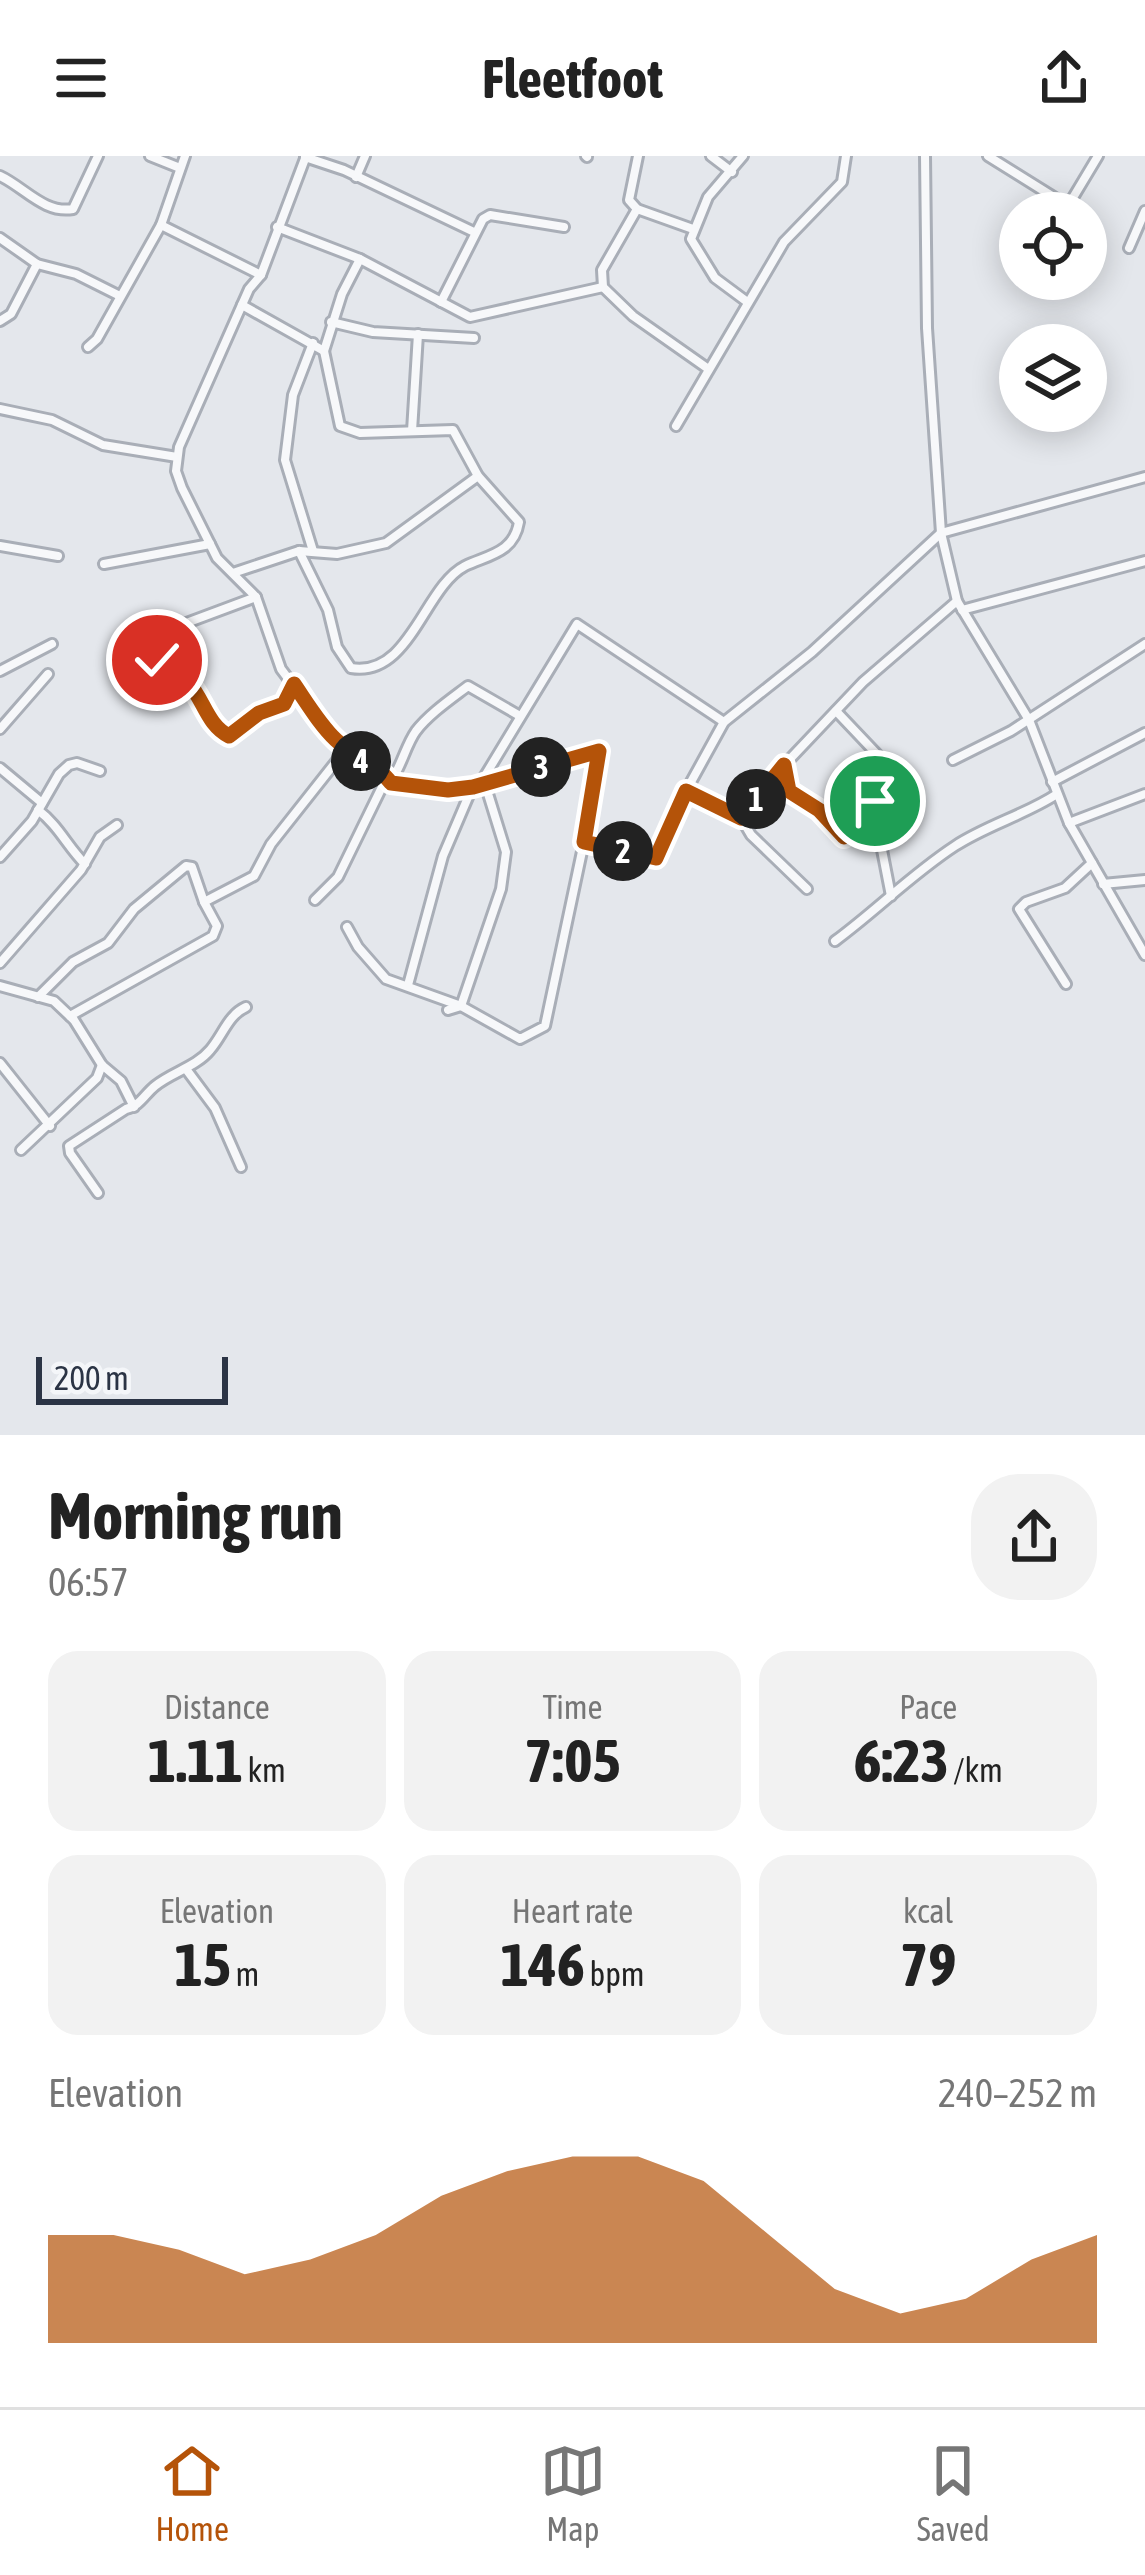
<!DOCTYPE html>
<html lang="en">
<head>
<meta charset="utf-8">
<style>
	body { margin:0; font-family:"Asap Condensed",sans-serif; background:#f2f2f2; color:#222; height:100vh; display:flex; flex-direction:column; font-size:45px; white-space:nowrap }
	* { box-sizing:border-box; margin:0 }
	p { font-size:39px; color:#767676 }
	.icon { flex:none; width:66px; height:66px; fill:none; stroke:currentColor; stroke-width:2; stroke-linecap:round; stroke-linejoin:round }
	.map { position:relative; height:1279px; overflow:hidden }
	.sheet { display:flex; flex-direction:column; background:#fff; flex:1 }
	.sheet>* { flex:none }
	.tools { position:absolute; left:999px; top:36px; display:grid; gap:24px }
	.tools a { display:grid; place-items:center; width:108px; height:108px; border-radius:50%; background:#fff; box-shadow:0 6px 30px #0003; font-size:60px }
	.scale { position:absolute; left:36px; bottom:30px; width:192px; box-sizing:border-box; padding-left:12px; border:6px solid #2b3445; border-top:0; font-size:33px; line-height:42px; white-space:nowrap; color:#2b3445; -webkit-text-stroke:9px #f4f6f9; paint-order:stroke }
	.pin { position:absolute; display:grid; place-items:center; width:102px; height:102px; color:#fff; margin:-51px; border:6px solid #fff; border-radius:50%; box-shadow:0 3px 12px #0007 }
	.km { position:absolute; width:60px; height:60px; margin:-30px; border-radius:50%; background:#222; color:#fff; font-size:33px; line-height:60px; text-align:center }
	.round { display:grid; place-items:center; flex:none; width:126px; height:126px; border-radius:48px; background:#f2f2f2 }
	.overview { display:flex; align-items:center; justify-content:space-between; height:204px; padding:0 48px }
	h1 { font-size:66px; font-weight:700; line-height:90px }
	.figures { display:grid; grid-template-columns:repeat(3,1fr); gap:18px; height:204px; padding:12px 48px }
	.figures div { display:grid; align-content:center; border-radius:30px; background:#f2f2f2; text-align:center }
	.figures b { font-size:60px; font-weight:700 }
	.figures small { font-size:33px; font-weight:400 }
	.figures p { font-size:33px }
	.chart { height:336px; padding:24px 48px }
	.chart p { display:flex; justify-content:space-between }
	.chart svg { width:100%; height:216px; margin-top:12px; fill:#b45309; opacity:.7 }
	header { display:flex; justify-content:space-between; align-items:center; height:156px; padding:0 48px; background:#fff; font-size:54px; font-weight:700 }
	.dock { display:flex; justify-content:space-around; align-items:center; height:168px; border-top:3px solid #e0e0e0; background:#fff; font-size:33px; color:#767676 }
	.dock a { display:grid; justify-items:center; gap:6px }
	.dock .on { color:#b45309 }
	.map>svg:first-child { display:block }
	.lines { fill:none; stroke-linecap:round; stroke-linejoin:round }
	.street-casing { stroke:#a9aeb7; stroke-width:14 }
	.street { stroke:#f7f8fa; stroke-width:8 }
	.route-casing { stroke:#fff; stroke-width:24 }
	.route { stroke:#b45309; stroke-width:15 }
</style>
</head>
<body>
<header><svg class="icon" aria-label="menu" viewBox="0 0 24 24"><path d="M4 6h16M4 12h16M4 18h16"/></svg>Fleetfoot<svg class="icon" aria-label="share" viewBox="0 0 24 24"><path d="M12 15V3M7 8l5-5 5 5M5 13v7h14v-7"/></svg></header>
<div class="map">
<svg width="1145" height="1279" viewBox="0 0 1145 1279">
	<rect width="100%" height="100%" fill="#e4e7ec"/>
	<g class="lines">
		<defs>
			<g id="street">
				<path d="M150 0 180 12"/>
				<path d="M306 0 261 119 249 133 179 291 176 315 182 332 217 402 256 441 281 513 332 581 360 605 381 614 390 627 449 634 473 631 600 595 584 686 545 870 520 883 461 850 386 823 358 791 347 771"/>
				<path d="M586 0 587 1"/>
				<path d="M638 0 629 44 637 53 693 73"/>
				<path d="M711 0 732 16"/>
				<path d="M743 0 708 41 691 83 715 122 746 145"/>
				<path d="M925 0 927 172 941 377 957 445 1029 564 1069 667 1145 799"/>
				<path d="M988 0 1068 50 1098 0"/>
				<path d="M305 1 344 14 474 76"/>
				<path d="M0 20C24 31 44 58 73 53L98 0"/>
				<path d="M356 21 365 0"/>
				<path d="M637 53 602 114 603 131 633 160 707 212"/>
				<path d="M161 69 261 119"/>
				<path d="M277 71 360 103 470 161 603 131"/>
				<path d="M0 82 37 108 76 118 120 140"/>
				<path d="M1129 92 1145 55"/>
				<path d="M441 146 483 63 490 59 564 71"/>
				<path d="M242 149 324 195 340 270 360 277 453 274 478 320 519 366C514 397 488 399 465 410 424 431 410 522 351 512L337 491 328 454 299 395"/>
				<path d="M0 165 11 158 37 108"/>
				<path d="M331 166 373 176 474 182"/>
				<path d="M313 187 293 239 285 304 313 395"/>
				<path d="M88 191 97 183 161 69 185 0"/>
				<path d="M324 195 342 138 360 103"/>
				<path d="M0 253 52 264 103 289 177 301"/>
				<path d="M676 270 784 86 842 26 846 0"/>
				<path d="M412 275 418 178"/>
				<path d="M0 390 58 400"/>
				<path d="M104 408 210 388"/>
				<path d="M233 417 299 395 337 398 386 387 478 320"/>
				<path d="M962 454 1145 405"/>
				<path d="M144 473 162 512 188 526 216 572 225 579 235 576 259 557 284 548 294 528"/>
				<path d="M124 481 148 471 181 469 256 441"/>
				<path d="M0 515 52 488"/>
				<path d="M836 555 891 613 874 653 891 740"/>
				<path d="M0 573 48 518"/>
				<path d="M953 604 1011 575 1145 488"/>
				<path d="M784 611 789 635 819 654 844 681 874 653"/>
				<path d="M0 612 42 647"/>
				<path d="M1052 626 1145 577"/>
				<path d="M480 628 577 468 724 566"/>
				<path d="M686 635 724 566 812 496 941 377 1145 321"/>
				<path d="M38 654C59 670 67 690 85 708"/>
				<path d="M741 662 751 679 807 733"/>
				<path d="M1069 667 1145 638"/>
				<path d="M584 686 656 702 686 635 741 662 772 622 863 526 957 445"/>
				<path d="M0 701 32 665 59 618 69 609 77 607 100 615"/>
				<path d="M1103 728 1145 724"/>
				<path d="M315 744 338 721 381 633C400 622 403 593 416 575 429 558 451 543 468 530L520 560"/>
				<path d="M204 746 254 720 271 688 346 593"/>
				<path d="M835 785C877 754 912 718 955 690 987 669 1025 659 1057 638"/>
				<path d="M0 807 81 714 100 681 117 669"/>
				<path d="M1066 828 1019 753 1026 746 1065 732 1092 707"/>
				<path d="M408 829 443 700 472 632"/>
				<path d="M0 830 54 845 74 864 102 909 121 925 134 951"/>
				<path d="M38 841 73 806 108 787 134 753 186 710 192 711 204 746 217 770 213 780 70 860"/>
				<path d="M448 854 461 850 501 733 506 696 485 628"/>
				<path d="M0 907 50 970"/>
				<path d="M186 913 215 952 241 1011"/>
				<path d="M21 994 97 922 102 909"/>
				<path d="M98 1037 70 997 69 990 126 953C140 950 144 939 155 930 172 916 196 911 210 894 223 879 228 859 246 851"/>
			</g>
		</defs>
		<!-- street casing -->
		<use href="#street" class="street-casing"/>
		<!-- street -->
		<use href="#street" class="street"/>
	</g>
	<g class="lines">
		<defs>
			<path id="route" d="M157 504C165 517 178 516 188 526 204 544 207 569 229 580L259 557 284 548 294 528C307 547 320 569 336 584 354 601 377 608 391 627L448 634 473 631 599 595 584 686 656 702 686 635 741 662 784 609 789 635 819 654 844 681 874 652 875 645"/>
		</defs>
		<!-- route casing -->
		<use href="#route" class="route-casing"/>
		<!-- route -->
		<use href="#route" class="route"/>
	</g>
</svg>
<div class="tools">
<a><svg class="icon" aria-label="locate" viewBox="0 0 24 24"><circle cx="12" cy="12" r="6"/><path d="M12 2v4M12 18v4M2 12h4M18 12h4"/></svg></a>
<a><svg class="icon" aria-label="layers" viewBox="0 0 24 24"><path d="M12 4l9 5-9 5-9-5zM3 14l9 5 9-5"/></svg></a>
</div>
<div class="scale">200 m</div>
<div class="pin" style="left:875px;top:645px;background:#1e9e55"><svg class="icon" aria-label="arrive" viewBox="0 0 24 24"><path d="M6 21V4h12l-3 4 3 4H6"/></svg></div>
<div class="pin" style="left:157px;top:504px;background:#d93025"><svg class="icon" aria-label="check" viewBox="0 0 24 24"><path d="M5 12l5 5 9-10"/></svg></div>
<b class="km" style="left:756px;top:643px">1</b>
<b class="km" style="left:623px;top:695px">2</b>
<b class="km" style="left:541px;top:611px">3</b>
<b class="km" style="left:361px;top:605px">4</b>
</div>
<section class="sheet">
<div class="overview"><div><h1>Morning run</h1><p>06:57</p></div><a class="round"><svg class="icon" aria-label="share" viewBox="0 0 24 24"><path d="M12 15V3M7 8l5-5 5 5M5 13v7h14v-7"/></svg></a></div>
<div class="figures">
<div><p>Distance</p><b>1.11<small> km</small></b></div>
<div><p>Time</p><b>7:05</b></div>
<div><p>Pace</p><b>6:23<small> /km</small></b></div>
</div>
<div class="figures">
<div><p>Elevation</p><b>15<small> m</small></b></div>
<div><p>Heart rate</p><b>146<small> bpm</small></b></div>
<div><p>kcal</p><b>79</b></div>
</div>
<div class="chart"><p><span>Elevation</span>240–252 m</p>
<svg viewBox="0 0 160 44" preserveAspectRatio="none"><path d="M0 44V22L10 22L20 25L30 30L40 27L50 22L60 14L70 9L80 6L90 6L100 11L110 22L120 33L130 38L140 35L150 27L160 22V44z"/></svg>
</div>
</section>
<nav class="dock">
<a class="on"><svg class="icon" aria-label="home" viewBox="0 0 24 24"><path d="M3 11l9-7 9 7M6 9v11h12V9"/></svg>Home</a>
<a><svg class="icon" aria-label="map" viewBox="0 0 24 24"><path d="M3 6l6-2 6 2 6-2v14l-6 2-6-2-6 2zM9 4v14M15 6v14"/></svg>Map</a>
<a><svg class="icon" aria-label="saved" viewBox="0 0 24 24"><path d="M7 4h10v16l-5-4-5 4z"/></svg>Saved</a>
</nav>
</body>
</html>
